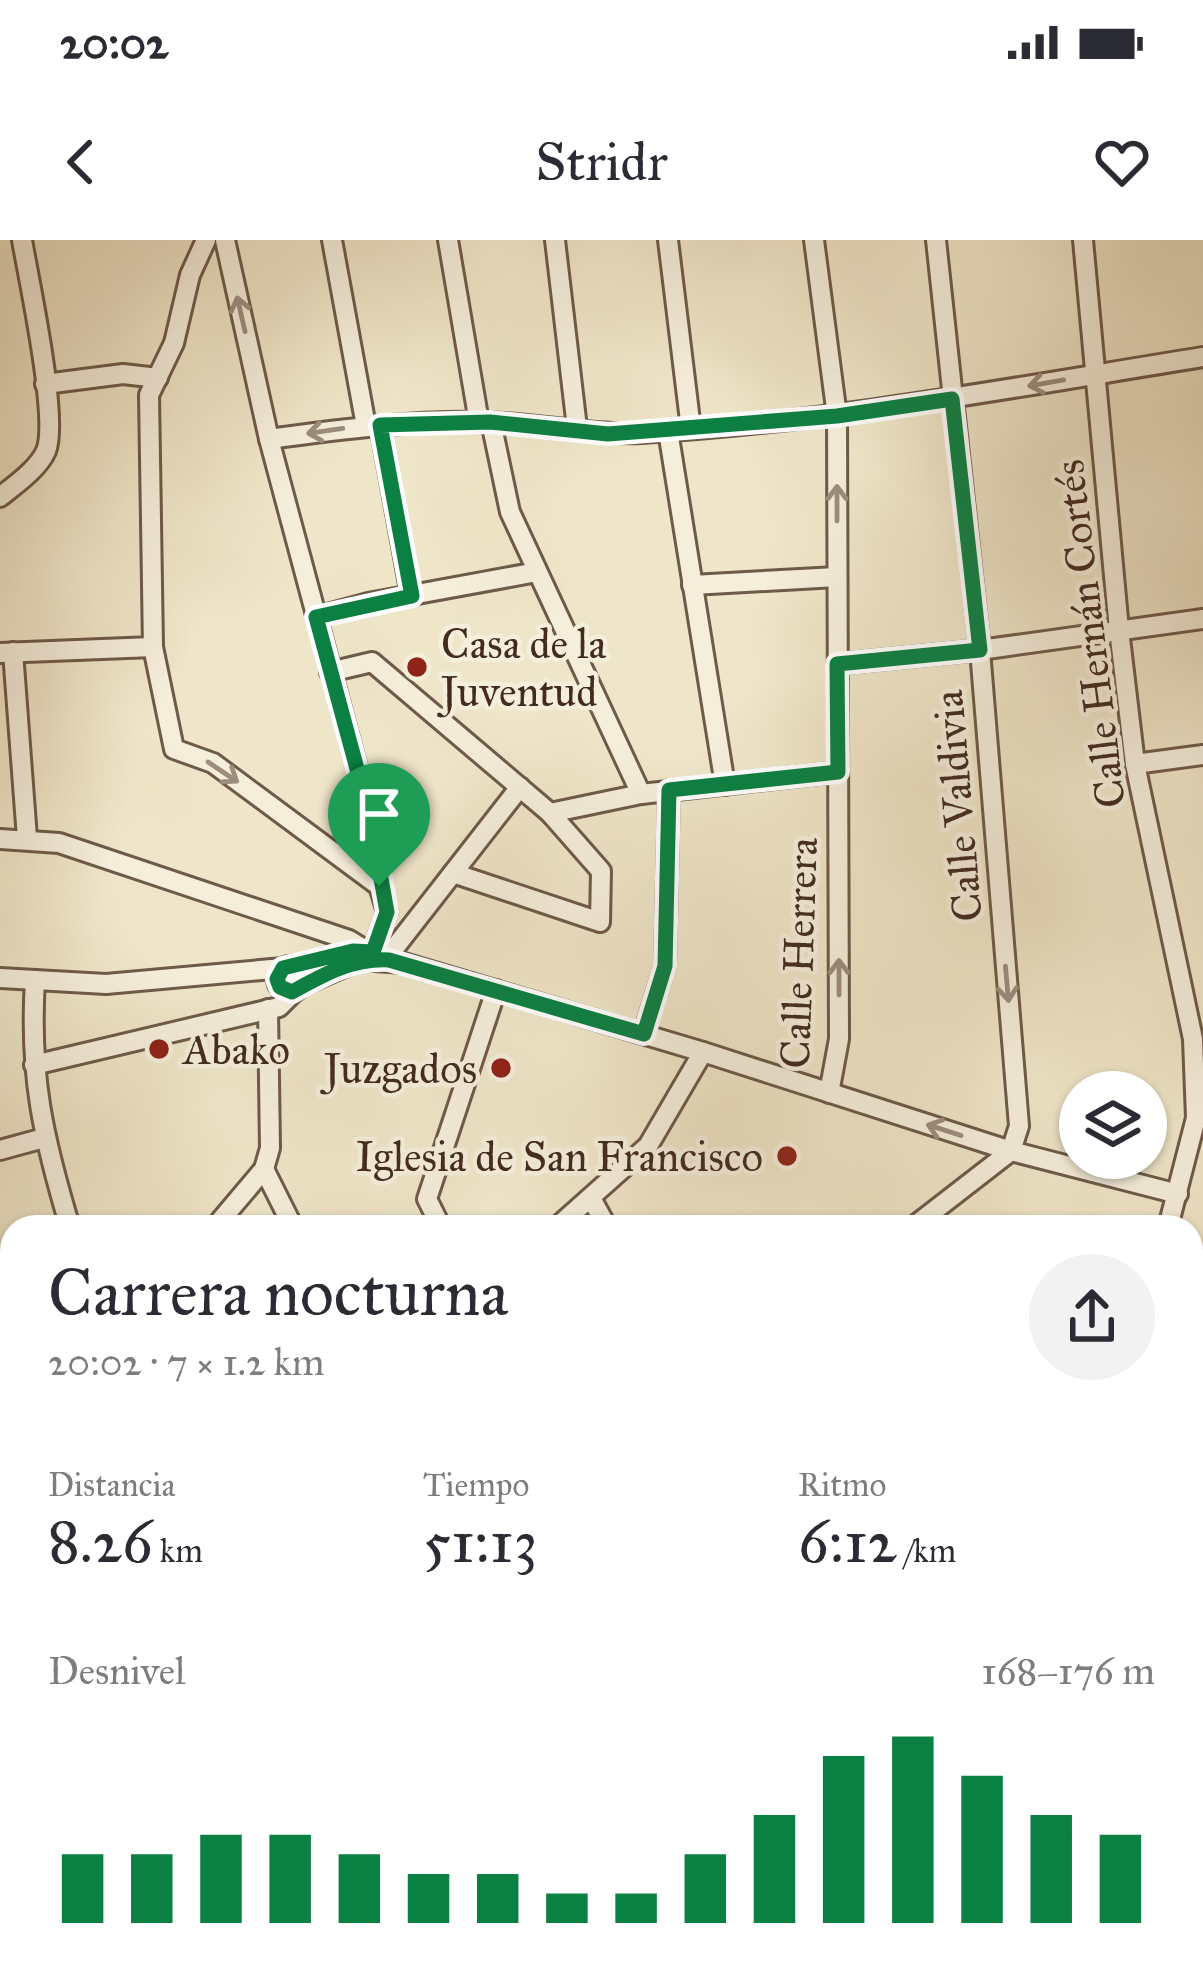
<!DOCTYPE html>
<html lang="es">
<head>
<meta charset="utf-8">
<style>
	body { margin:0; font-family:"IM FELL Great Primer",serif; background:#f2f2f3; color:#2b2b33; height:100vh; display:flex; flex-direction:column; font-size:45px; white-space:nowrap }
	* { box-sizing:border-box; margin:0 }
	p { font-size:39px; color:#7c7c81 }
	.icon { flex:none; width:66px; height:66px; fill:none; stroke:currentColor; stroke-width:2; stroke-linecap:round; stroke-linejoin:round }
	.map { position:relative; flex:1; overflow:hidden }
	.side { position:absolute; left:0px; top:975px; width:1203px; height:768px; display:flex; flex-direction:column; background:#fff; border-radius:36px 36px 0 0; box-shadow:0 3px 9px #0004 }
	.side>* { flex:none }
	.controls { position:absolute; left:1059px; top:831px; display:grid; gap:24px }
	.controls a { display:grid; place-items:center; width:108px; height:108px; border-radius:50%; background:#fff; box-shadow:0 3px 9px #0004; font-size:60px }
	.pin { position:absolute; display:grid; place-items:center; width:102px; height:102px; color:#fff; margin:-123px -51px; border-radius:50% 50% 50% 0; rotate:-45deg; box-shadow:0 0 12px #0007 }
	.pin .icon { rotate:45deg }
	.round { display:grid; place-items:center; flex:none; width:126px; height:126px; border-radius:63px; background:#f2f2f3 }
	.head { display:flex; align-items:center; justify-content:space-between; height:204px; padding:0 48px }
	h1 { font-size:66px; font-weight:600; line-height:90px }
	.metrics { display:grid; grid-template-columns:repeat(3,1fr); gap:18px; height:204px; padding:12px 48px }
	.metrics div { display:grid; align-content:center }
	.metrics b { font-size:60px; font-weight:600 }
	.metrics small { font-size:33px; font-weight:400 }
	.metrics p { font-size:33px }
	.chart { height:336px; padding:24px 48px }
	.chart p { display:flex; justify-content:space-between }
	.chart svg { width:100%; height:216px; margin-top:12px; stroke:#0b8043; stroke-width:6 }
	.status { display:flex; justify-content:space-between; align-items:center; height:84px; padding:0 60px; background:#fff; direction:ltr }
	.status svg { height:33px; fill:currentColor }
	header { display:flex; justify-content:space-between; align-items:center; height:156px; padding:0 48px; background:#fff; font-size:54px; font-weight:600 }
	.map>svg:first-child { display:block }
	.green { fill:#b2c69b; stroke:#7a795d; stroke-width:3 }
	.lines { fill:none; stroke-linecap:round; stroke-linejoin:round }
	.minor-casing { stroke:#6e5a49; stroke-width:24 }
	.minor { stroke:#f5eedb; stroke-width:18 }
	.rail { stroke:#432c1f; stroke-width:4.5; stroke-dasharray:21 21; stroke-linecap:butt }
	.oneway { stroke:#9c8d7d }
	.route-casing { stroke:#fff; stroke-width:24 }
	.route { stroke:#0b8043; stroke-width:15 }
	.poi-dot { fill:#8f2418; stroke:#f5eedb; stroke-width:4.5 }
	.labels { text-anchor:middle; stroke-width:9; stroke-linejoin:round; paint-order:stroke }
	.street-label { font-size:42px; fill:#432c1f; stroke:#f5eedb }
	.poi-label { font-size:42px; fill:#432c1f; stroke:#f5eedb; text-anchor:start }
</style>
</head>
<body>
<div class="status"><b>20:02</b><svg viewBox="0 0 49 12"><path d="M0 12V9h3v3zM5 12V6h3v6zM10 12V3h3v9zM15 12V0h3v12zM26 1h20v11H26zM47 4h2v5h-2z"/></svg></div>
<header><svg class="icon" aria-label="back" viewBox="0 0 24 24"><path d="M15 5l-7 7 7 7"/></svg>Stridr<svg class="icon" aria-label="heart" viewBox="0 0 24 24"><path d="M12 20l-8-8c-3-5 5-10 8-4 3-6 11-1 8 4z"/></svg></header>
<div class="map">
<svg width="1203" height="1743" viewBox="0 0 1203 1743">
	<rect width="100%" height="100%" fill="#efe5c8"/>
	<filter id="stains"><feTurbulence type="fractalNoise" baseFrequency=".00167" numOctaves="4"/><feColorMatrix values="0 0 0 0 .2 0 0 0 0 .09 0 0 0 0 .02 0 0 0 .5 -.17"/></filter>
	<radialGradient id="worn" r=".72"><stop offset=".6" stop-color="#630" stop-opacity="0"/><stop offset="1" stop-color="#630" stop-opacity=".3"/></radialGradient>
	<!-- green -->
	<path class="green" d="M62 1731H183L214 1743H90Z"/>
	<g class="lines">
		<defs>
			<g id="minor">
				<path d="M206 0 190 35 174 103 149 155 153 407 174 509 213 523 379 646 387 672 373 712"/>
				<path d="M225 0 269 199 370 577 379 646"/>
				<path d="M332 0 366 186"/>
				<path d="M448 0 479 182"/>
				<path d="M555 0 577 188"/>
				<path d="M668 0 691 189"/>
				<path d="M814 0 837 176 839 799 829 853"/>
				<path d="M1083 0 1119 390 1135 524 1193 799 1196 878 1168 987"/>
				<path d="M45 144 123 134 158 138"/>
				<path d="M491 182 510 272 641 554"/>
				<path d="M380 185 411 355"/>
				<path d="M668 191 725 545"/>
				<path d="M269 199C342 189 414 180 488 182 539 184 591 195 642 193 831 182 1016 147 1203 117"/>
				<path d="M0 257C15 245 38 229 46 211 59 179 29 41 22 0"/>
				<path d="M692 345 837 337"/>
				<path d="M316 377 368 363 537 332"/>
				<path d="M13 412 27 598"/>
				<path d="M0 413 153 407"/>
				<path d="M837 424 980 410 1203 379"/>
				<path d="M330 432 372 422 550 573 601 631 600 682 453 633"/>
				<path d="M1135 524 1203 515"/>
				<path d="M550 573 641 554 838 532"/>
				<path d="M0 599 59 603 349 700 367 711"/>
				<path d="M389 715 520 547"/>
				<circle cx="290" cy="739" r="13"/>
				<path d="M292 726 359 711"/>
				<path d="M0 738 106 744 283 728"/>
				<path d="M35 740C29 835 43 897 70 987"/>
				<path d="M301 746 360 720 404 723 703 812 1011 911 1178 954"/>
				<path d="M644 793 665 726 669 550"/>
				<path d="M34 825 279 767 295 751"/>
				<path d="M0 910 44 898"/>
				<path d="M264 929 293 987"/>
				<path d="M591 958 607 987"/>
				<path d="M215 987 264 929 270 908 268 769"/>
				<path d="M441 987 427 959 496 750"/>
				<path d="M557 987 648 906 703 812"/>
				<path d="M913 987 1011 911 1019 886 980 410 936 0"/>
				<path d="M0 1134 12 1133"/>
				<path d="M0 1223 12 1221"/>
				<path d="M1191 1241 1203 1230"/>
				<path d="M0 1338 12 1340"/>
				<path d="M1191 1441 1203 1430"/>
				<path d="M0 1512 12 1509"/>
				<path d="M1191 1593 1203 1601"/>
				<path d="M1191 1642 1203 1631"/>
				<path d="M0 1660 12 1664"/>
				<path d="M205 1731 237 1743"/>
				<path d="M452 1731 461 1743"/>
				<path d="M603 1731 607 1734"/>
				<path d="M783 1731 801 1743"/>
				<path d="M530 1743 538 1731"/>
				<path d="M847 1743 860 1731"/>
				<path d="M1075 1743 1089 1731"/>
			</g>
		</defs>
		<!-- minor casing -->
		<use href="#minor" class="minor-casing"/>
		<!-- minor -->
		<use href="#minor" class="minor"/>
		<!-- rail -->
		<path class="rail" d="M0 1727 31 1743"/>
	</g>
	<!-- one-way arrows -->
	<defs><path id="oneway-shaft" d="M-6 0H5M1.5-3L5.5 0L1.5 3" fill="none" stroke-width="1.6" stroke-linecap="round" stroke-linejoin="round" transform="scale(3)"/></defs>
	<g class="oneway">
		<use href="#oneway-shaft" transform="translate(241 74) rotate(-103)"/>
		<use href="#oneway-shaft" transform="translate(1046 143) rotate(170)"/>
		<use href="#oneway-shaft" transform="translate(325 191) rotate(172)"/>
		<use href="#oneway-shaft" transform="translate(837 263) rotate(-90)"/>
		<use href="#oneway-shaft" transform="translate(223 532) rotate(34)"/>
		<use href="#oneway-shaft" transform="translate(839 737) rotate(-90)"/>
		<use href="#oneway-shaft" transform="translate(1007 744) rotate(85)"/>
		<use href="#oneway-shaft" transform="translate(944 890) rotate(-162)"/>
	</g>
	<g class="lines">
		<defs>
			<path id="route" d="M952 159 980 410 837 424 838 532 669 550 665 726 644 794 389 720C352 718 323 735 292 752L280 747 277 739 283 728 353 711 373 712 387 672 370 577 316 377 412 356 380 185 490 182 608 194 837 176Z"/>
		</defs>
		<!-- route casing -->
		<use href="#route" class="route-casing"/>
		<!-- route -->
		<use href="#route" class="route"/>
	</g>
	<!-- markers -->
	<g class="poi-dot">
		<circle cx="417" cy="427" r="12"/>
		<circle cx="159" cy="809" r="12"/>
		<circle cx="501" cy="828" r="12"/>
		<circle cx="787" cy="916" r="12"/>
	</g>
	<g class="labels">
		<!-- street labels -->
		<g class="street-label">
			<text transform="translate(1089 394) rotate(-97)" y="15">Calle Hernán Cortés</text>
			<text transform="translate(957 566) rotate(-95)" y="15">Calle Valdivia</text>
			<text transform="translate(798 713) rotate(-88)" y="15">Calle Herrera</text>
		</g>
		<!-- poi labels -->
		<g class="poi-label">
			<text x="441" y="418">Casa de la<tspan x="441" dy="48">Juventud</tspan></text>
			<text x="183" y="824">Abako</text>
			<text x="477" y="843" text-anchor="end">Juzgados</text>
			<text x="763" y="931" text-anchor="end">Iglesia de San Francisco</text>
		</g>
	</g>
	<rect width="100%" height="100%" filter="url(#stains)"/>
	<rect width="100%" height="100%" fill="url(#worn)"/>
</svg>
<div class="controls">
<a><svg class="icon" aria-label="layers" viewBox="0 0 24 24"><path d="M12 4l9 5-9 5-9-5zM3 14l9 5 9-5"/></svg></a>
</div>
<div class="pin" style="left:379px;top:646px;background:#1e9e55"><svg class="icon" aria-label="arrive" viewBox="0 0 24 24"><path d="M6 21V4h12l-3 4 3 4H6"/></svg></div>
<section class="side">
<div class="head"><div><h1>Carrera nocturna</h1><p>20:02 · 7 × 1.2 km</p></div><a class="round"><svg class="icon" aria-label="share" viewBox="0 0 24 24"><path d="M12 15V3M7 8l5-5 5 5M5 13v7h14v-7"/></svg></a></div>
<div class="metrics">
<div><p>Distancia</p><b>8.26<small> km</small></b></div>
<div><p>Tiempo</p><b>51:13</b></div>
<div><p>Ritmo</p><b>6:12<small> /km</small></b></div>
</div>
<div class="chart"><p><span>Desnivel</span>168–176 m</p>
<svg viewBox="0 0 160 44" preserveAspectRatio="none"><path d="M5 44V30M15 44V30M25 44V26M35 44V26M45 44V30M55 44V34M65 44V34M75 44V38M85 44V38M95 44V30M105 44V22M115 44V10M125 44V6M135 44V14M145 44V22M155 44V26"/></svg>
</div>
</section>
</div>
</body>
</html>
